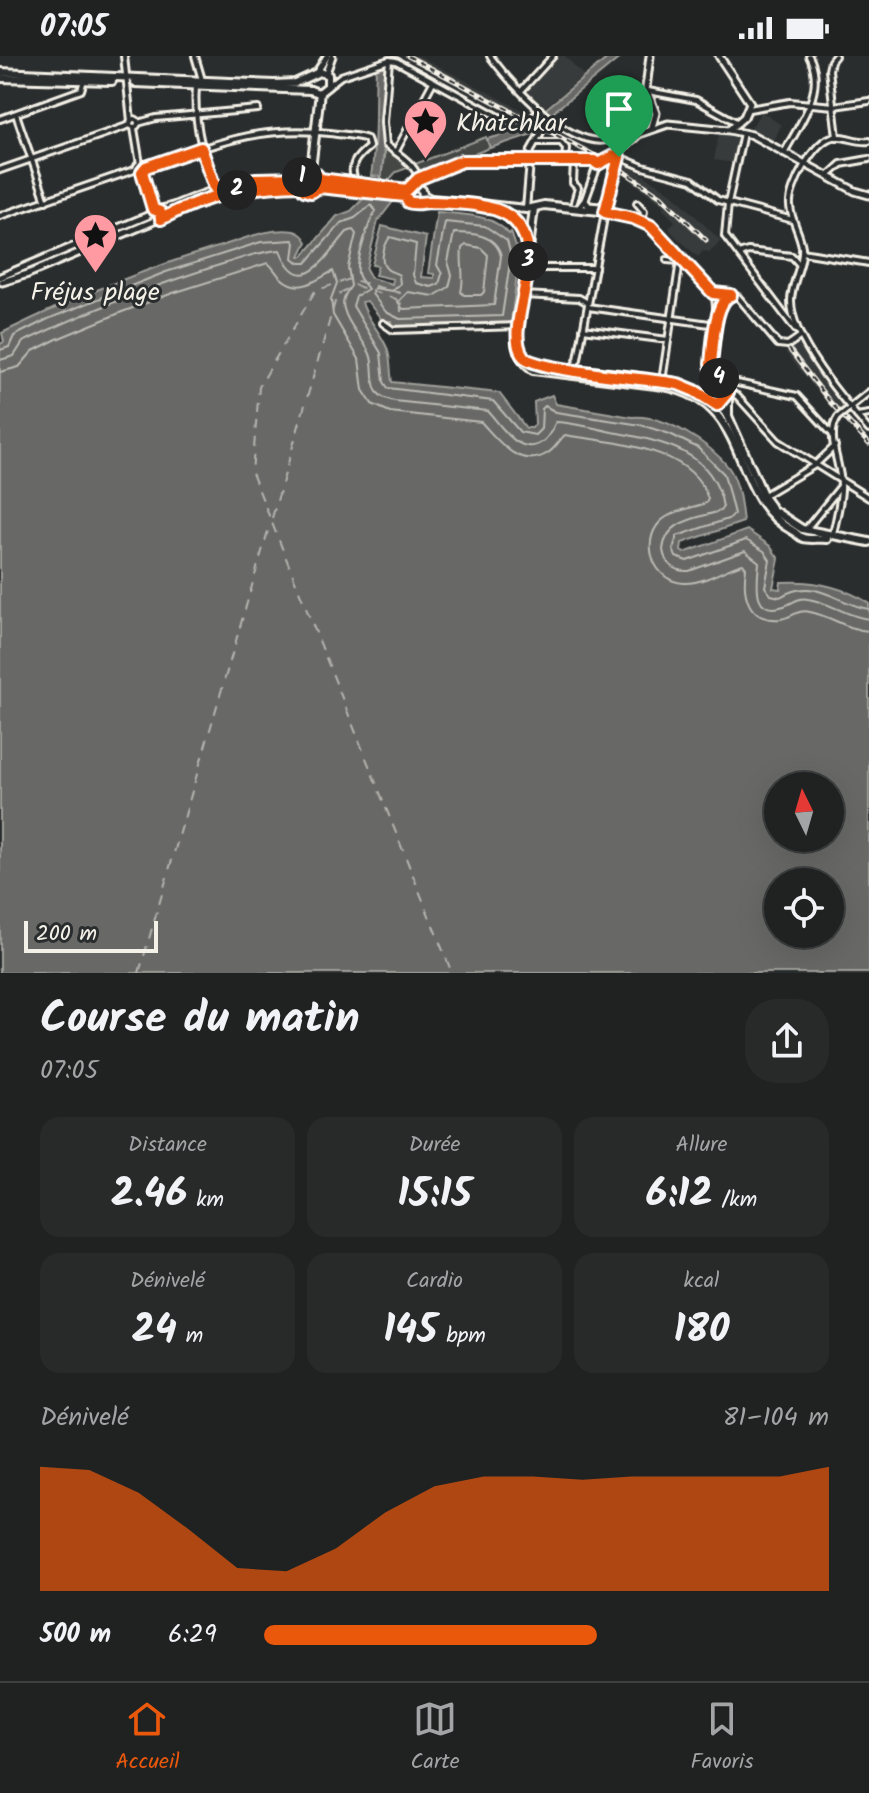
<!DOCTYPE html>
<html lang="fr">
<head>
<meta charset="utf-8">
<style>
	body { margin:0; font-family:Kalam,sans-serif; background:#282a2a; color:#f1f3f6; height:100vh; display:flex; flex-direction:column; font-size:30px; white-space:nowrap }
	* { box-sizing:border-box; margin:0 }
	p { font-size:26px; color:#a2a4a5 }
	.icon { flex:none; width:44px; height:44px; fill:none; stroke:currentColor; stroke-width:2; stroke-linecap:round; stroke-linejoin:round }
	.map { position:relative; height:917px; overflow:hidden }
	.details { display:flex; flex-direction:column; background:#202222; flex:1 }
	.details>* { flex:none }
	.needle { width:52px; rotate:355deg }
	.controls { position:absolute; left:764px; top:716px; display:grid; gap:16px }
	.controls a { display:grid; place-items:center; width:80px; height:80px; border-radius:50%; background:#202222; box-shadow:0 8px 32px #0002,0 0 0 2px #3d3f40; font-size:40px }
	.scale { position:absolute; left:24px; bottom:20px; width:134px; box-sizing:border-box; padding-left:8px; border:4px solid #f4f1e8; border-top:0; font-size:22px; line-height:28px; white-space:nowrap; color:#f4f1e8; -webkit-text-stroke:6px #2a2d2e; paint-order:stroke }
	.pin { position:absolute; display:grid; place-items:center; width:68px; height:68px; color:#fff; margin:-82px -34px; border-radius:50% 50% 50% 0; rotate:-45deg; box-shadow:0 0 8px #0007 }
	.pin .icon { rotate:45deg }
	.km { position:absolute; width:40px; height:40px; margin:-20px; border-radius:50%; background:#222; color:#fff; font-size:22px; line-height:40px; text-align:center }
	.round { display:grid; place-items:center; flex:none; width:84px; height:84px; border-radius:32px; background:#282a2a }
	.headline { display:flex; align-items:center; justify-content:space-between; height:136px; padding:0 40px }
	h1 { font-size:44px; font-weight:700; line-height:60px }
	.figures { display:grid; grid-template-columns:repeat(3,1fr); gap:12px; height:136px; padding:8px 40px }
	.figures div { display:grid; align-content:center; border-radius:20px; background:#282a2a; text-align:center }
	.figures b { font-size:40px; font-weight:700 }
	.figures small { font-size:22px; font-weight:400 }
	.figures p { font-size:22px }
	.chart { height:224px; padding:16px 40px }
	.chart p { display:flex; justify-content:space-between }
	.chart svg { width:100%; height:144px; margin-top:8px; fill:#ea580c; opacity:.7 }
	ul { padding:0 40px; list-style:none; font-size:26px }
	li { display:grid; grid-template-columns:128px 96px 1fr; align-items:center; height:60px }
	li i { height:20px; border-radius:10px; background:#ea580c }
	.status { display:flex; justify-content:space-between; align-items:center; height:56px; padding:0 40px; background:#202222; direction:ltr }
	.status svg { height:22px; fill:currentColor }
	.tab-bar { display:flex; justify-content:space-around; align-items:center; height:112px; border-top:2px solid #3d3f40; background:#202222; font-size:22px; color:#a2a4a5 }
	.tab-bar a { display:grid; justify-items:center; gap:4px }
	.tab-bar .active { color:#ea580c }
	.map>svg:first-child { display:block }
	.built { fill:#373a3a }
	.green { fill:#444645; stroke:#9c9c96; stroke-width:2 }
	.water { fill:#676866; stroke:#9f9f9a; stroke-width:2; fill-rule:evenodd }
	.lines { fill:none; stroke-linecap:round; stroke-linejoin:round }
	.shore { stroke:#bcbab4; stroke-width:2 }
	.ferry { stroke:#b5b3ae; stroke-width:2; stroke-dasharray:10 8; stroke-linecap:butt }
	.street-casing { stroke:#f4f1e8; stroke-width:10 }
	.secondary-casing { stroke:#f4f1e8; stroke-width:11 }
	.primary-casing { stroke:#f4f1e8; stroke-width:12 }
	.street { stroke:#2a2d2e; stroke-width:4 }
	.secondary { stroke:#2a2d2e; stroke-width:5 }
	.primary { stroke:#2a2d2e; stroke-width:6 }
	.rail-casing { stroke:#f4f1e8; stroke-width:5 }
	.rail { stroke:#2a2d2e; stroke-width:2; stroke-dasharray:6; stroke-linecap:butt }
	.street-bridge-casing { stroke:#f4f1e8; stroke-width:10; stroke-linecap:butt }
	.street-bridge { stroke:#2a2d2e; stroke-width:4 }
	.route-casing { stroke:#fff; stroke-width:16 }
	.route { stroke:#ea580c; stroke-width:10 }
	.labels { text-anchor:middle; stroke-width:6; stroke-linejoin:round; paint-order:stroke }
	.poi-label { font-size:26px; fill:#f4f1e8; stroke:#2a2d2e; text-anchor:start }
</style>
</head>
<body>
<div class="status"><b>07:05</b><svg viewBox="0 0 49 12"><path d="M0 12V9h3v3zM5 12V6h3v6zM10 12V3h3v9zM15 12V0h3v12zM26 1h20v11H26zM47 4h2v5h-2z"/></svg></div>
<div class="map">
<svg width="869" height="917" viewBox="0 0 869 917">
	<rect width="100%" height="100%" fill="#2a2d2e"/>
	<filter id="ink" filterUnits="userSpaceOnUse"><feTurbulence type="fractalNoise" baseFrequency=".0125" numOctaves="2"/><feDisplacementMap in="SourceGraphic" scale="16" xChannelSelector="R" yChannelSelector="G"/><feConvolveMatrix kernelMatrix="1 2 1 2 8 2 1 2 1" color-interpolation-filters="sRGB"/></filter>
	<g filter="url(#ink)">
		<!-- built -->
		<g class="built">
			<path d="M403 0H419L537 62 533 68Z"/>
			<path d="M557 0H565L584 20 545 51 530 39 527 31Z"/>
			<path d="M761 55 781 69 773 87 750 74Z"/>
			<path d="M719 76 737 79 733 107 714 104Z"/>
			<path d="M623 106 672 137 721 185 709 196 703 195 698 201 671 176 669 172 675 165 662 152 664 150 619 115Z"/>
			<path d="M798 286 843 351 836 357 785 296Z"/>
		</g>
		<!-- green -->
		<g class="green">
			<path d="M486 81 490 92 419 118 415 108Z"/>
			<path d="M385 93 394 96 410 111 396 116 388 125 381 123Z"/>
		</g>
		<!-- water -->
		<g class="water">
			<path d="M610 0H622L557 53 533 78 490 92 487 83 526 73 542 56Z"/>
			<path d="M386 9C384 45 387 86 381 121L371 120C377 85 374 48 376 12Z"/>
			<path d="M366 140 376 141 377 144 380 141 395 143 378 165 366 213 371 222 392 228 393 223 375 219 378 210 372 209 382 170 426 181 421 221 434 222V218L428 217 437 156C463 159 491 157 509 178L511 176 519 200 511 268 391 272V265H383L367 245 362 246C365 261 380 275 387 292 391 302 390 315 392 326L499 337 526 372H532L535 368 534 346 552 339 556 348 632 361C664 358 710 387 729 412 739 426 741 449 743 466L682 487 681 495 684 497 747 474 770 490 779 503 773 532 780 533 781 526C813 524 842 530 869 547V917H0V288L4 286 2 277C73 242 146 212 221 190 244 183 270 171 294 175 301 177 304 180 307 186L300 200H303L337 160 351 155ZM778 730H830V782H778ZM778 826H830V878H778Z"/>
		</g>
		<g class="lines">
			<!-- shore -->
			<g class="shore">
				<path d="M445 166 485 170 507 185 511 200 502 260 400 263 386 256 372 238 374 232 392 235 400 228 399 219C395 216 390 216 387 213 378 205 385 188 390 181L416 188 413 219 416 227 431 231 439 228 442 218 437 209Z"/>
				<path d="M454 177C472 177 496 178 501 200L494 249 403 253 398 246 408 236 434 240 449 231 452 219 448 206Z"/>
				<path d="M466 189 481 192 488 199 484 236 481 239H464L461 236C465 221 460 208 462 192Z"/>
				<path d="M0 294 9 291 14 280 48 263 166 216 261 186 293 184 295 187 293 202 299 207H306L341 167 355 162 371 149 376 155C369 164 356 205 358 217 359 224 365 228 368 233L356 240 353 250 381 297 384 326 388 332 493 345 520 376 535 379 541 373 542 353 545 350 556 356 641 369 670 378 698 392 724 418 734 458 731 462 677 480 673 493 676 501 687 505 746 484 764 495 770 504 765 531 771 539 780 541C815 519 836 548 869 553"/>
				<path d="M0 304 14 300 23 286C88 255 157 228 226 207 243 202 261 195 280 194 301 246 326 200 347 176L353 174 356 178 348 211 351 230C346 237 341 244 344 253 348 270 363 282 370 298 375 310 370 325 377 336 382 342 387 343 394 345L488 355C500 368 519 402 542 386 550 381 552 372 556 366 575 367 594 372 612 376 659 385 714 393 723 451L720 455C696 463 666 464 663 494 665 508 675 516 689 515L745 495 759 506C758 523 750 561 784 550 794 547 797 541 808 543 830 546 847 561 869 563"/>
				<path d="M0 316 19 311 33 295 57 283 122 256 173 237 268 207C273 211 276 217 281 222 300 239 316 224 333 215L337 227 331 243 333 259 359 303 363 334 372 348 390 356 481 366C498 384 519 415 548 397 556 392 559 384 565 379 611 387 693 390 708 443L706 447C692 452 671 455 660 466 640 487 654 526 684 527 704 528 724 513 743 508L746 512C742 538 747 566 781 563 793 561 798 553 810 556 831 560 848 574 869 575"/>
			</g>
			<!-- ferry -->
			<g class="ferry">
				<path d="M401 256 400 237 350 223 315 235 259 331 252 417 452 917"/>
				<path d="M272 462 337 239 354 229 396 243 399 247"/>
				<path d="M139 917 270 468"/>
			</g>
			<defs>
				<g id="street">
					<path d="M124 0 131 65"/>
					<path d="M195 0 202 24"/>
					<path d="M490 0C512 29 573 99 614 82"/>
					<path d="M835 0 831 5 829 14 837 81"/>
					<path d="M389 4 384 66 386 89C401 100 420 110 420 132"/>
					<path d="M196 30C193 64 203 101 215 132"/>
					<path d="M328 30 341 20 389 4 396 5 516 70H526L540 53"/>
					<path d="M521 35 553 0"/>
					<path d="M648 35 696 44 738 67"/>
					<path d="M749 53 790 46 834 50 869 45"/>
					<path d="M16 58 46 145"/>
					<circle cx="134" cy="67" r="4"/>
					<path d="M0 63 81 34 84 24"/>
					<path d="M138 67 156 62 258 53"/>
					<path d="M134 72 140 108"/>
					<path d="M743 77 728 147 725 180 796 274"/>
					<path d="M869 85C857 87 845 79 833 81 814 84 788 133 790 150 791 164 800 177 802 191 804 208 791 227 791 245 791 284 844 345 869 374"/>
					<path d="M536 86H561L566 92 565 105"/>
					<path d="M396 95 433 26"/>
					<path d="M784 97C799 68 827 34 809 0"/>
					<path d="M617 100 643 111 692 124 718 144 793 164"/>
					<circle cx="141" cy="112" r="4.5"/>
					<path d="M146 111C213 89 257 69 330 77 342 79 356 79 367 83L369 91C355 102 348 110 356 128"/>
					<path d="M0 114 130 69"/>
					<path d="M142 116 154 154"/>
					<path d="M828 120 841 108 869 103"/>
					<path d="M413 130C438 94 552 105 594 105L598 108"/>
					<path d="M574 146 578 132 573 127 574 105"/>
					<path d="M637 147 644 155 642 165"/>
					<path d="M526 153 531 94 549 62"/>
					<path d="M0 160 137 113"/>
					<path d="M802 196 869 207"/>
					<path d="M739 198 748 195 792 200 799 208"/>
					<path d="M667 204 680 205"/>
					<path d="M527 212H595"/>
					<path d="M713 237 738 241 778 288 788 289 801 280"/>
					<path d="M524 239 579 242 588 247"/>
					<path d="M588 251 717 269"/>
					<path d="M383 267 393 274 519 270"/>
					<path d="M583 273 668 284"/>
					<path d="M572 314 578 303 605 156"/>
					<path d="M662 325 680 205 683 203"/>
					<path d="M724 327 733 326 797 340 833 379"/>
					<path d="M729 336 737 340 778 385 869 442"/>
					<path d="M849 352 869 336"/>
					<path d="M857 360 869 358"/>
					<path d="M761 441 815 409 835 390"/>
					<path d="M807 472 841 430"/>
					<path d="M833 478C836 464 840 449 841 434 843 411 824 381 838 361"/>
				</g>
				<g id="secondary">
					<path d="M650 0 646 32 656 57 652 71"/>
					<path d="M719 0 750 47 744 61 730 73"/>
					<path d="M317 16 327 0"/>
					<path d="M326 17 332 0"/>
					<path d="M585 145 589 150 600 151 607 146"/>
					<path d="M579 152 585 144 598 108 620 95 639 78 668 68 729 74 752 79 855 135 869 139"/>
					<path d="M605 156 620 96"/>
					<path d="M0 221 147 160C154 153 165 153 175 149 223 129 249 122 302 122"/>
					<path d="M2 226 28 218 216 139 256 130 301 129"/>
				</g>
				<g id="primary">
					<path d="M0 16 274 28 295 27 319 16 328 19V30L319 37 310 34"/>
					<path d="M0 22 112 25"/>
					<path d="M135 27 310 34"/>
					<path d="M320 36 312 105 301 124 303 133 311 136 319 131 405 140"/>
					<path d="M320 123 407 134"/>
					<path d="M406 136 415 130 422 134 423 139"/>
					<path d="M423 139 431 143 526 153 544 149 600 155 642 165 655 173 716 241 718 261 712 311 728 336V360L765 443 773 454 802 473 869 486"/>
					<path d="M405 140C410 153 423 146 434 146"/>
					<path d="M492 153C513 159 522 173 528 193"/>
					<path d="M519 270C512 289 518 302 533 314L664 330C755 347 727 440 793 475 797 477 799 481 803 482 808 484 820 482 827 483"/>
					<path d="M519 272 534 152"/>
					<path d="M524 301 532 308 548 311C598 317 696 318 727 359"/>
				</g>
			</defs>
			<!-- street casing -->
			<use href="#street" class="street-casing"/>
			<!-- secondary casing -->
			<use href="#secondary" class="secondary-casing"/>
			<!-- primary casing -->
			<use href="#primary" class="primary-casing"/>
			<!-- street -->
			<use href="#street" class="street"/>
			<!-- secondary -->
			<use href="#secondary" class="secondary"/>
			<!-- primary -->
			<use href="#primary" class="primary"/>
			<defs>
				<g id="rail">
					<path d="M408 0 620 113 661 140 706 184"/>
					<path d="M789 293 830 346 869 388"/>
				</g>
			</defs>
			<!-- rail casing -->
			<use href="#rail" class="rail-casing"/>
			<!-- rail -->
			<use href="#rail" class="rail"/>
			<defs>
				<path id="street-bridge" d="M838 361 847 354"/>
			</defs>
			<!-- street-bridge casing -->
			<use href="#street-bridge" class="street-bridge-casing"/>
			<!-- street-bridge -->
			<use href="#street-bridge" class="street-bridge"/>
		</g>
	</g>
	<g class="lines" filter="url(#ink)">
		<defs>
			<path id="route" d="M201 92 215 132 255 123 302 122 310 117 316 118 320 123 407 134 418 123 462 105H594L598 108 615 99 619 101 605 156 633 162 651 170 713 237 731 239C714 246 713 290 711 308L712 313 728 336 717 349 695 335 678 328C652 323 533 315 523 300 501 269 555 194 509 160 490 147 454 147 431 146 422 146 416 149 408 146L405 140 319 131 311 136 304 134 301 129C248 130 208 138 161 163L160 156 153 153 142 116 146 111Z"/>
		</defs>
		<!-- route casing -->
		<use href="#route" class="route-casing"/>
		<!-- route -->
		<use href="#route" class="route"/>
	</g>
	<!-- icons -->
	<defs>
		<symbol id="sight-pin" viewBox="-11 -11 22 30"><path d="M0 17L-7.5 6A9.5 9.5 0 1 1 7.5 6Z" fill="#ff9aa2" stroke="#2a2d2e"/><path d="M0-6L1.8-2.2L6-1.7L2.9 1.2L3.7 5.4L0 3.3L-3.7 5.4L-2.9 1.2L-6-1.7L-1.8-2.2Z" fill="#111"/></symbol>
	</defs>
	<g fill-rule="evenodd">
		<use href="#sight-pin" x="400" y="40" width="51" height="69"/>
		<use href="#sight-pin" x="70" y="154" width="51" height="69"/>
	</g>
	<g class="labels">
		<!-- poi labels -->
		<g class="poi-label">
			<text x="456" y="75">Khatchkar</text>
			<text x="95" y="244" text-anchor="middle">Fréjus plage</text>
		</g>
	</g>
</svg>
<div class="controls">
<a><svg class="needle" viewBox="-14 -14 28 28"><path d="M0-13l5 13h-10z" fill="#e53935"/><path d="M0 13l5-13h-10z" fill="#a2a4a5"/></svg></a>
<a><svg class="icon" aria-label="locate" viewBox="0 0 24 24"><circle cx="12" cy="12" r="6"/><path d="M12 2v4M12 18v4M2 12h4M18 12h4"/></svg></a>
</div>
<div class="scale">200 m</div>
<div class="pin" style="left:619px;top:101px;background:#1e9e55"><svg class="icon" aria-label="arrive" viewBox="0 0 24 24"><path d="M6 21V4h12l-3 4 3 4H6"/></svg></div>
<b class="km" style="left:302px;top:121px">1</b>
<b class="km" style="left:237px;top:134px">2</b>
<b class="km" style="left:528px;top:205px">3</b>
<b class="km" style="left:719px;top:322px">4</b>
</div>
<section class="details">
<div class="headline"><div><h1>Course du matin</h1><p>07:05</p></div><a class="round"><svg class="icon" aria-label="share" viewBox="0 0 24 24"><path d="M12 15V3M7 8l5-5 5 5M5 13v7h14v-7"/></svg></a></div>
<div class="figures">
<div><p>Distance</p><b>2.46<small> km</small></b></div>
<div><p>Durée</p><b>15:15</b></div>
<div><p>Allure</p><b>6:12<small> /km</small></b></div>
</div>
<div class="figures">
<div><p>Dénivelé</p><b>24<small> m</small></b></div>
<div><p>Cardio</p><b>145<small> bpm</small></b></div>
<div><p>kcal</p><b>180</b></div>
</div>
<div class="chart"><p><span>Dénivelé</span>81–104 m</p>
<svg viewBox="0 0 160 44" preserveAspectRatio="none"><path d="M0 44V6L10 7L20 14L30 25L40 37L50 38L60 31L70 20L80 12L90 9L100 9L110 10L120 9L130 9L140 9L150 9L160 6V44z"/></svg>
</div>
<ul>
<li><b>500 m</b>6:29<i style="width:59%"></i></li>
</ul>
</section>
<nav class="tab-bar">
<a class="active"><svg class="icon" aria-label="home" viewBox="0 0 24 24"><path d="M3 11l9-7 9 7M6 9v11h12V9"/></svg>Accueil</a>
<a><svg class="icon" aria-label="map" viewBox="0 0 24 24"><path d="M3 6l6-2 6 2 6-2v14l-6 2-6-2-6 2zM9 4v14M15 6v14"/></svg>Carte</a>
<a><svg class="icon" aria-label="saved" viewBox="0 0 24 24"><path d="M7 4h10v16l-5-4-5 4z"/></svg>Favoris</a>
</nav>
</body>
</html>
